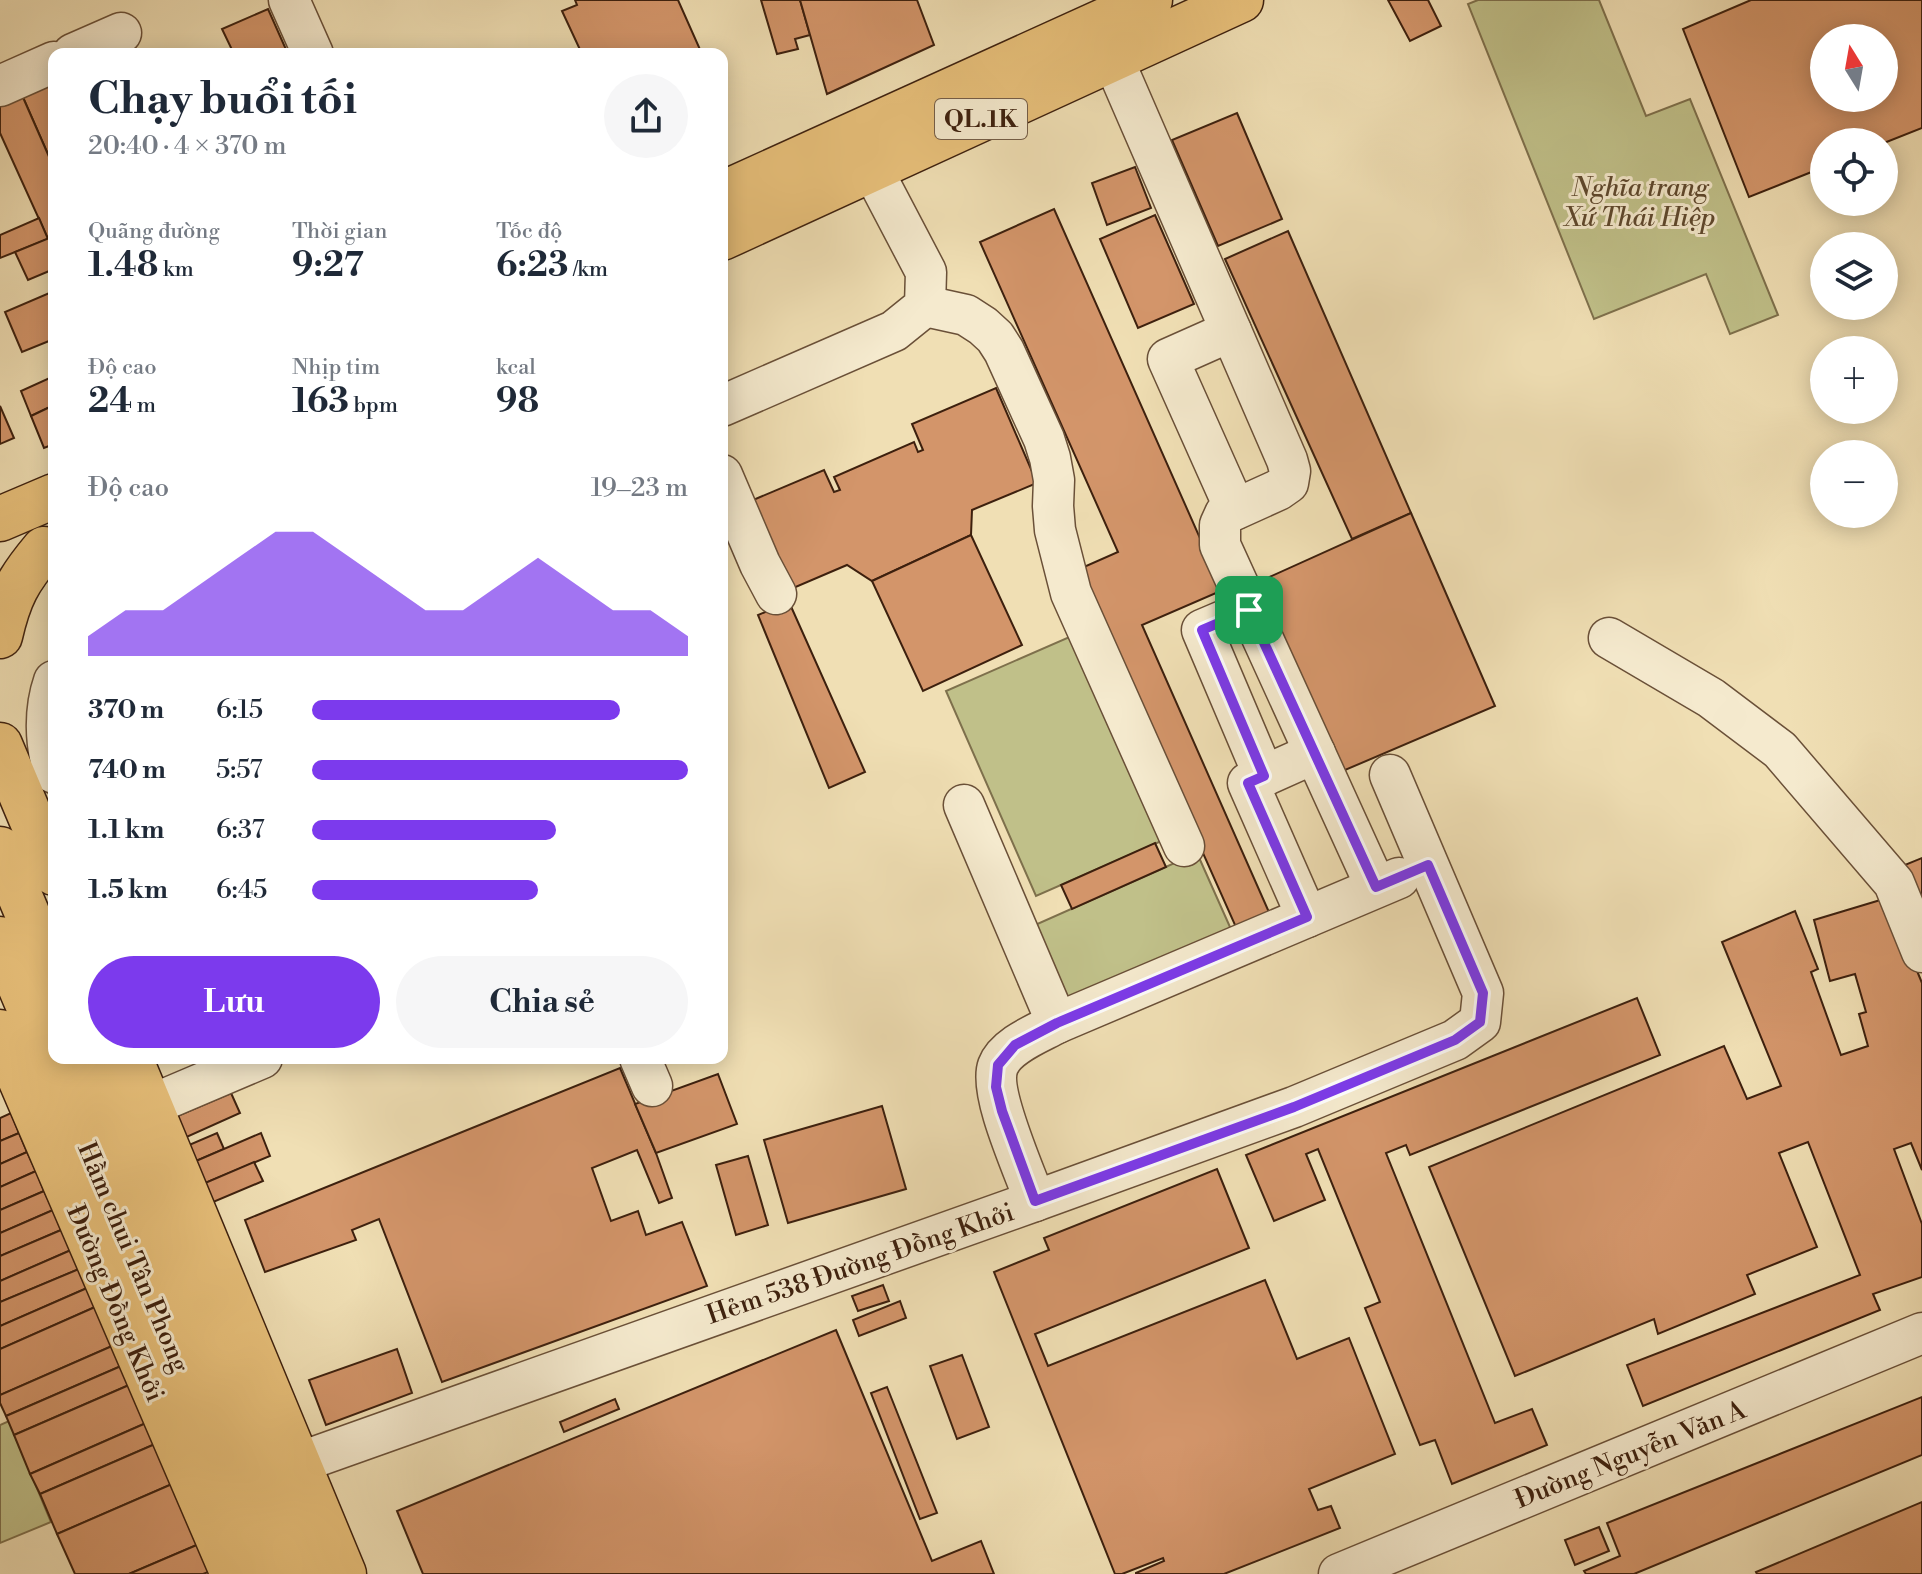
<!DOCTYPE html>
<html lang="vi">
<head>
<meta charset="utf-8">
<style>
	body { margin:0; font-family:"Libre Bodoni",serif; background:#f6f6f7; color:#1f2937; height:100vh; display:flex; flex-direction:column; font-size:30px; white-space:nowrap }
	* { box-sizing:border-box; margin:0 }
	p { font-size:26px; color:#747a83 }
	.icon { flex:none; width:44px; height:44px; fill:none; stroke:currentColor; stroke-width:2; stroke-linecap:round; stroke-linejoin:round }
	.map { position:relative; flex:1; overflow:hidden }
	.sheet { position:absolute; left:48px; top:48px; width:680px; height:1016px; display:flex; flex-direction:column; background:#fff; border-radius:16px; box-shadow:0 4px 20px #0003 }
	.sheet>* { flex:none }
	.needle { width:52px; rotate:349deg }
	.fabs { position:absolute; left:1810px; top:24px; display:grid; gap:16px }
	.fabs a { display:grid; place-items:center; width:88px; height:88px; border-radius:50%; background:#fff; box-shadow:0 4px 20px #0003; font-size:40px }
	.pin { position:absolute; display:grid; place-items:center; width:68px; height:68px; color:#fff; margin:-34px; border-radius:16px; box-shadow:0 4px 12px #0006 }
	.round { display:grid; place-items:center; flex:none; width:84px; height:84px; border-radius:42px; background:#f6f6f7 }
	.summary { display:flex; align-items:center; justify-content:space-between; height:136px; padding:0 40px }
	h1 { font-size:44px; font-weight:700; line-height:60px }
	.metrics { display:grid; grid-template-columns:repeat(3,1fr); gap:12px; height:136px; padding:8px 40px }
	.metrics div { display:grid; align-content:center }
	.metrics b { font-size:34px; font-weight:700 }
	.metrics small { font-size:22px; font-weight:400 }
	.metrics p { font-size:22px }
	.chart { height:224px; padding:16px 40px }
	.chart p { display:flex; justify-content:space-between }
	.chart svg { width:100%; height:144px; margin-top:8px; fill:#7c3aed; opacity:.7 }
	.cta { display:flex; gap:16px; margin-top:auto; padding:16px 40px }
	.cta a { flex:1; height:92px; border-radius:48px; background:#7c3aed; color:#fff; font-size:32px; font-weight:700; line-height:92px; text-align:center }
	.cta a+a { background:#f6f6f7; color:#1f2937 }
	ul { padding:0 40px; list-style:none; font-size:26px }
	li { display:grid; grid-template-columns:128px 96px 1fr; align-items:center; height:60px }
	li i { height:20px; border-radius:10px; background:#7c3aed }
	.map>svg:first-child { display:block }
	.green { fill:#c0c089; stroke:#7e704c; stroke-width:2 }
	.building { fill:#d3956a; stroke:#3d200e; stroke-width:2; fill-rule:evenodd }
	.lines { fill:none; stroke-linecap:round; stroke-linejoin:round }
	.minor-casing { stroke:#6a5038; stroke-width:43 }
	.major-casing { stroke:#3d200e; stroke-width:47 }
	.minor { stroke:#f5eace; stroke-width:40 }
	.major { stroke:#e8c07a; stroke-width:44 }
	.route-casing { stroke:#fff; stroke-width:16 }
	.route { stroke:#7c3aed; stroke-width:10 }
	.labels { text-anchor:middle; stroke-width:6; stroke-linejoin:round; paint-order:stroke }
	.shield { fill:#f5eace; stroke:#745d48; stroke-width:2 }
	.shield-label { font-size:24px; font-weight:bold; fill:#3d200e }
	.park-label { font-size:26px; font-style:italic; fill:#5e482d; stroke:#f5eace }
	.street-label { font-size:26px; fill:#3d200e; stroke:#f5eace }
</style>
</head>
<body>
<div class="map">
<svg width="1922" height="1574" viewBox="0 0 1922 1574">
	<rect width="100%" height="100%" fill="#f0dfb4"/>
	<filter id="stains"><feTurbulence type="fractalNoise" baseFrequency=".0025" numOctaves="4"/><feColorMatrix values="0 0 0 0 .2 0 0 0 0 .09 0 0 0 0 .02 0 0 0 .5 -.17"/></filter>
	<radialGradient id="worn" r=".72"><stop offset=".6" stop-color="#630" stop-opacity="0"/><stop offset="1" stop-color="#630" stop-opacity=".3"/></radialGradient>
	<!-- green -->
	<g class="green">
		<path d="M1478 0H1599L1646 116 1690 99 1778 315 1730 334 1706 274 1594 319 1468 4Z"/>
		<path d="M1074 635 1166 839 1036 896 946 691Z"/>
		<path d="M1197 853 1234 936 1069 1003 1035 925Z"/>
		<path d="M9 1421 51 1522 0 1543V1425Z"/>
	</g>
	<!-- building -->
	<g class="building">
		<path d="M575 0H678L702 54H582L562 11 577 5Z"/>
		<path d="M761 0H800L810 35 795 39 798 49 777 54Z"/>
		<path d="M800 0H917L934 45 827 94Z"/>
		<path d="M1388 0H1428L1441 26 1410 41Z"/>
		<path d="M1751 0H1922V128L1884 143V142H1824V167L1749 197 1683 29ZM1824 38H1884V98H1824Z"/>
		<path d="M268 9 288 54H234L222 29Z"/>
		<path d="M54 70V168L18 86Z"/>
		<path d="M18 86 54 168V236L48 239 0 133V94Z"/>
		<path d="M1237 113 1282 219 1218 246 1172 140Z"/>
		<path d="M1135 167 1151 208 1107 225 1092 183Z"/>
		<path d="M1054 209 1223 590 1142 625 1272 919 1239 934 1077 570 1118 552 980 242Z"/>
		<path d="M1155 215 1194 304 1138 328 1100 239Z"/>
		<path d="M39 218 48 239 0 258V235Z"/>
		<path d="M1288 231 1411 513 1352 539 1225 259Z"/>
		<path d="M54 236V269L28 280 15 252Z"/>
		<path d="M54 291V339L22 352 5 312Z"/>
		<path d="M54 376V405L31 416 21 391Z"/>
		<path d="M996 388 1037 483 972 510 971 535 872 581 847 565 784 592 746 503 824 470 834 492 840 490 834 477 914 442 918 452 923 450 912 424Z"/>
		<path d="M54 405V444L44 448 31 416Z"/>
		<path d="M0 406 14 438 0 444Z"/>
		<path d="M1411 513 1495 706 1338 773 1254 584Z"/>
		<path d="M971 535 1022 645 923 691 872 581Z"/>
		<path d="M789 602 865 772 829 788 758 615Z"/>
		<path d="M1155 843 1166 867 1072 909 1061 885Z"/>
		<path d="M1922 858V921L1895 869Z"/>
		<path d="M1887 898 1922 983V1170L1911 1143 1894 1149 1922 1224V1277L1873 1294 1880 1310 1643 1406 1627 1365 1860 1275 1808 1142 1779 1153 1817 1247 1747 1275 1755 1294 1658 1334 1654 1319 1515 1376 1429 1167 1724 1046 1747 1099 1781 1086 1722 942 1795 911 1818 969 1811 972 1841 1055 1868 1046 1859 1014 1866 1012 1855 974 1830 981 1814 920Z"/>
		<path d="M1637 998 1660 1055 1410 1155 1406 1145 1386 1153 1495 1423 1532 1409 1547 1445 1452 1484 1435 1440 1420 1445 1365 1308 1380 1302 1318 1149 1306 1154 1325 1200 1274 1221 1246 1155Z"/>
		<path d="M620 1068 656 1153 672 1198 659 1203 637 1150 592 1168 611 1221 638 1211 646 1235 682 1222 707 1286 442 1382 379 1219 352 1230 356 1240 265 1272 245 1220Z"/>
		<path d="M718 1074 737 1124 656 1153 635 1104Z"/>
		<path d="M231 1093 240 1113 171 1144 161 1123Z"/>
		<path d="M882 1106 906 1189 788 1223 764 1140Z"/>
		<path d="M11 1113 19 1133 0 1141V1118Z"/>
		<path d="M19 1133 27 1152 0 1164V1141Z"/>
		<path d="M217 1133 224 1149 182 1167 175 1151Z"/>
		<path d="M261 1133 270 1156 191 1189 182 1167Z"/>
		<path d="M27 1152 36 1171 0 1187V1164Z"/>
		<path d="M748 1156 768 1225 736 1235 716 1165Z"/>
		<path d="M254 1162 263 1181 199 1208 191 1189Z"/>
		<path d="M1217 1169 1249 1248 1035 1334 1048 1366 1265 1280 1297 1359 1349 1338 1395 1454 1309 1489 1318 1510 1331 1506 1340 1528 1224 1574H1136V1573L1164 1561 1163 1558 1122 1574H1115L994 1272 1049 1250 1044 1238Z"/>
		<path d="M36 1171 44 1191 0 1210V1187Z"/>
		<path d="M44 1191 53 1210 0 1233V1210Z"/>
		<path d="M53 1210 61 1230 0 1256V1233Z"/>
		<path d="M61 1230 71 1250 0 1281V1256Z"/>
		<path d="M71 1250 79 1269 0 1302V1281Z"/>
		<path d="M79 1269 87 1288 0 1326V1302Z"/>
		<path d="M883 1285 889 1301 858 1311 852 1296Z"/>
		<path d="M87 1288 95 1307 0 1349V1326Z"/>
		<path d="M900 1301 906 1318 859 1336 853 1320Z"/>
		<path d="M95 1307 112 1346 0 1395V1349Z"/>
		<path d="M836 1330 932 1561 981 1541 994 1574H423L397 1511Z"/>
		<path d="M112 1346 121 1366 6 1416 0 1403V1395Z"/>
		<path d="M397 1349 412 1393 326 1425 309 1380Z"/>
		<path d="M962 1355 989 1427 957 1439 930 1366Z"/>
		<path d="M121 1366 129 1385 14 1435 6 1416Z"/>
		<path d="M129 1385 146 1423 30 1474 14 1435Z"/>
		<path d="M887 1387 937 1513 920 1519 871 1393Z"/>
		<path d="M1922 1397V1455L1634 1574H1586L1584 1571 1620 1556 1607 1523Z"/>
		<path d="M615 1399 619 1409 564 1432 560 1422Z"/>
		<path d="M146 1423 155 1444 40 1494 30 1474Z"/>
		<path d="M155 1444 172 1484 57 1534 40 1494Z"/>
		<path d="M172 1484 199 1544 129 1574H75L57 1534Z"/>
		<path d="M1922 1502V1574H1757L1756 1572Z"/>
		<path d="M1599 1527 1609 1551 1575 1565 1565 1540Z"/>
		<path d="M199 1544 211 1571 203 1574H129Z"/>
	</g>
	<g class="lines">
		<defs>
			<g id="minor">
				<path d="M289 0 313 54"/>
				<path d="M73 54 121 33"/>
				<path d="M1113 59 1287 460 1290 471 1288 483 1278 490 1225 514 1220 525V545L1376 887"/>
				<path d="M0 86 54 62"/>
				<path d="M925 306 966 315 983 326 995 337 1004 351 1044 439 1050 458 1054 480 1053 506 1055 530 1071 593 1184 846"/>
				<path d="M1231 331 1168 359 1235 509"/>
				<path d="M722 406 894 331 925 306 926 272 872 169"/>
				<path d="M722 475 760 564 776 594"/>
				<path d="M1249 610 1202 630 1264 776"/>
				<path d="M1609 638 1711 698 1780 750 1894 883 1922 952"/>
				<path d="M54 681C44 710 45 743 54 773"/>
				<path d="M964 805 1057 1023C1039 1033 1006 1045 998 1066 988 1092 1025 1172 1035 1201"/>
				<path d="M1307 917 1248 783 1315 753"/>
				<path d="M1057 1023 1399 878"/>
				<path d="M640 1058 652 1086"/>
				<path d="M149 1106 262 1058"/>
				<path d="M298 1463 1035 1201 1294 1107 1455 1040 1480 1022 1483 993 1390 775"/>
				<path d="M1339 1574 1922 1333"/>
			</g>
			<g id="major">
				<path d="M722 194 1150 0"/>
				<path d="M722 238 1241 0"/>
				<path d="M0 519 54 496"/>
				<path d="M0 636C9 596 18 580 44 549"/>
				<path d="M0 745 54 873"/>
				<path d="M0 849 54 977"/>
				<path d="M0 939 269 1574"/>
				<path d="M0 1032 233 1574"/>
				<path d="M88 1058 307 1574"/>
				<path d="M130 1058 344 1574"/>
			</g>
		</defs>
		<!-- minor casing -->
		<use href="#minor" class="minor-casing"/>
		<!-- major casing -->
		<use href="#major" class="major-casing"/>
		<!-- minor -->
		<use href="#minor" class="minor"/>
		<!-- major -->
		<use href="#major" class="major"/>
	</g>
	<g class="lines">
		<defs>
			<path id="route" d="M1249 610 1376 887 1428 865 1483 993 1480 1022 1455 1040 1294 1107 1035 1201 1002 1111 996 1087 998 1065 1015 1045 1057 1023 1307 917 1248 783 1264 776 1202 630Z"/>
		</defs>
		<!-- route casing -->
		<use href="#route" class="route-casing"/>
		<!-- route -->
		<use href="#route" class="route"/>
	</g>
	<g class="labels">
		<!-- shield labels -->
		<rect class="shield" x="935" y="99" width="92" height="40" rx="6"/>
		<g class="shield-label">
			<text x="981" y="127">QL.1K</text>
		</g>
		<!-- park labels -->
		<g class="park-label">
			<text x="1640" y="196">Nghĩa trang<tspan x="1640" dy="30">Xứ Thái Hiệp</tspan></text>
		</g>
		<!-- street labels -->
		<g class="street-label">
			<text transform="translate(134 1257) rotate(67)" y="9">Hầm chui Tân Phong</text>
			<text transform="translate(860 1263) rotate(-19)" y="9">Hẻm 538 Đường Đồng Khởi</text>
			<text transform="translate(116 1303) rotate(67)" y="9">Đường Đồng Khởi</text>
			<text transform="translate(1630 1454) rotate(-22)" y="9">Đường Nguyễn Văn A</text>
		</g>
	</g>
	<rect width="100%" height="100%" filter="url(#stains)"/>
	<rect width="100%" height="100%" fill="url(#worn)"/>
</svg>
<div class="fabs">
<a><svg class="needle" viewBox="-14 -14 28 28"><path d="M0-13l5 13h-10z" fill="#e53935"/><path d="M0 13l5-13h-10z" fill="#747a83"/></svg></a>
<a><svg class="icon" aria-label="locate" viewBox="0 0 24 24"><circle cx="12" cy="12" r="6"/><path d="M12 2v4M12 18v4M2 12h4M18 12h4"/></svg></a>
<a><svg class="icon" aria-label="layers" viewBox="0 0 24 24"><path d="M12 4l9 5-9 5-9-5zM3 14l9 5 9-5"/></svg></a>
<a>+</a>
<a>−</a>
</div>
<div class="pin" style="left:1249px;top:610px;background:#1e9e55"><svg class="icon" aria-label="arrive" viewBox="0 0 24 24"><path d="M6 21V4h12l-3 4 3 4H6"/></svg></div>
<section class="sheet">
<div class="summary"><div><h1>Chạy buổi tối</h1><p>20:40 · 4 × 370 m</p></div><a class="round"><svg class="icon" aria-label="share" viewBox="0 0 24 24"><path d="M12 15V3M7 8l5-5 5 5M5 13v7h14v-7"/></svg></a></div>
<div class="metrics">
<div><p>Quãng đường</p><b>1.48<small> km</small></b></div>
<div><p>Thời gian</p><b>9:27</b></div>
<div><p>Tốc độ</p><b>6:23<small> /km</small></b></div>
</div>
<div class="metrics">
<div><p>Độ cao</p><b>24<small> m</small></b></div>
<div><p>Nhịp tim</p><b>163<small> bpm</small></b></div>
<div><p>kcal</p><b>98</b></div>
</div>
<div class="chart"><p><span>Độ cao</span>19–23 m</p>
<svg viewBox="0 0 160 44" preserveAspectRatio="none"><path d="M0 44V38L10 30L20 30L30 22L40 14L50 6L60 6L70 14L80 22L90 30L100 30L110 22L120 14L130 22L140 30L150 30L160 38V44z"/></svg>
</div>
<ul>
<li><b>370 m</b>6:15<i style="width:82%"></i></li>
<li><b>740 m</b>5:57<i style="width:100%"></i></li>
<li><b>1.1 km</b>6:37<i style="width:65%"></i></li>
<li><b>1.5 km</b>6:45<i style="width:60%"></i></li>
</ul>
<div class="cta"><a>Lưu</a><a>Chia sẻ</a></div>
</section>
</div>
</body>
</html>
